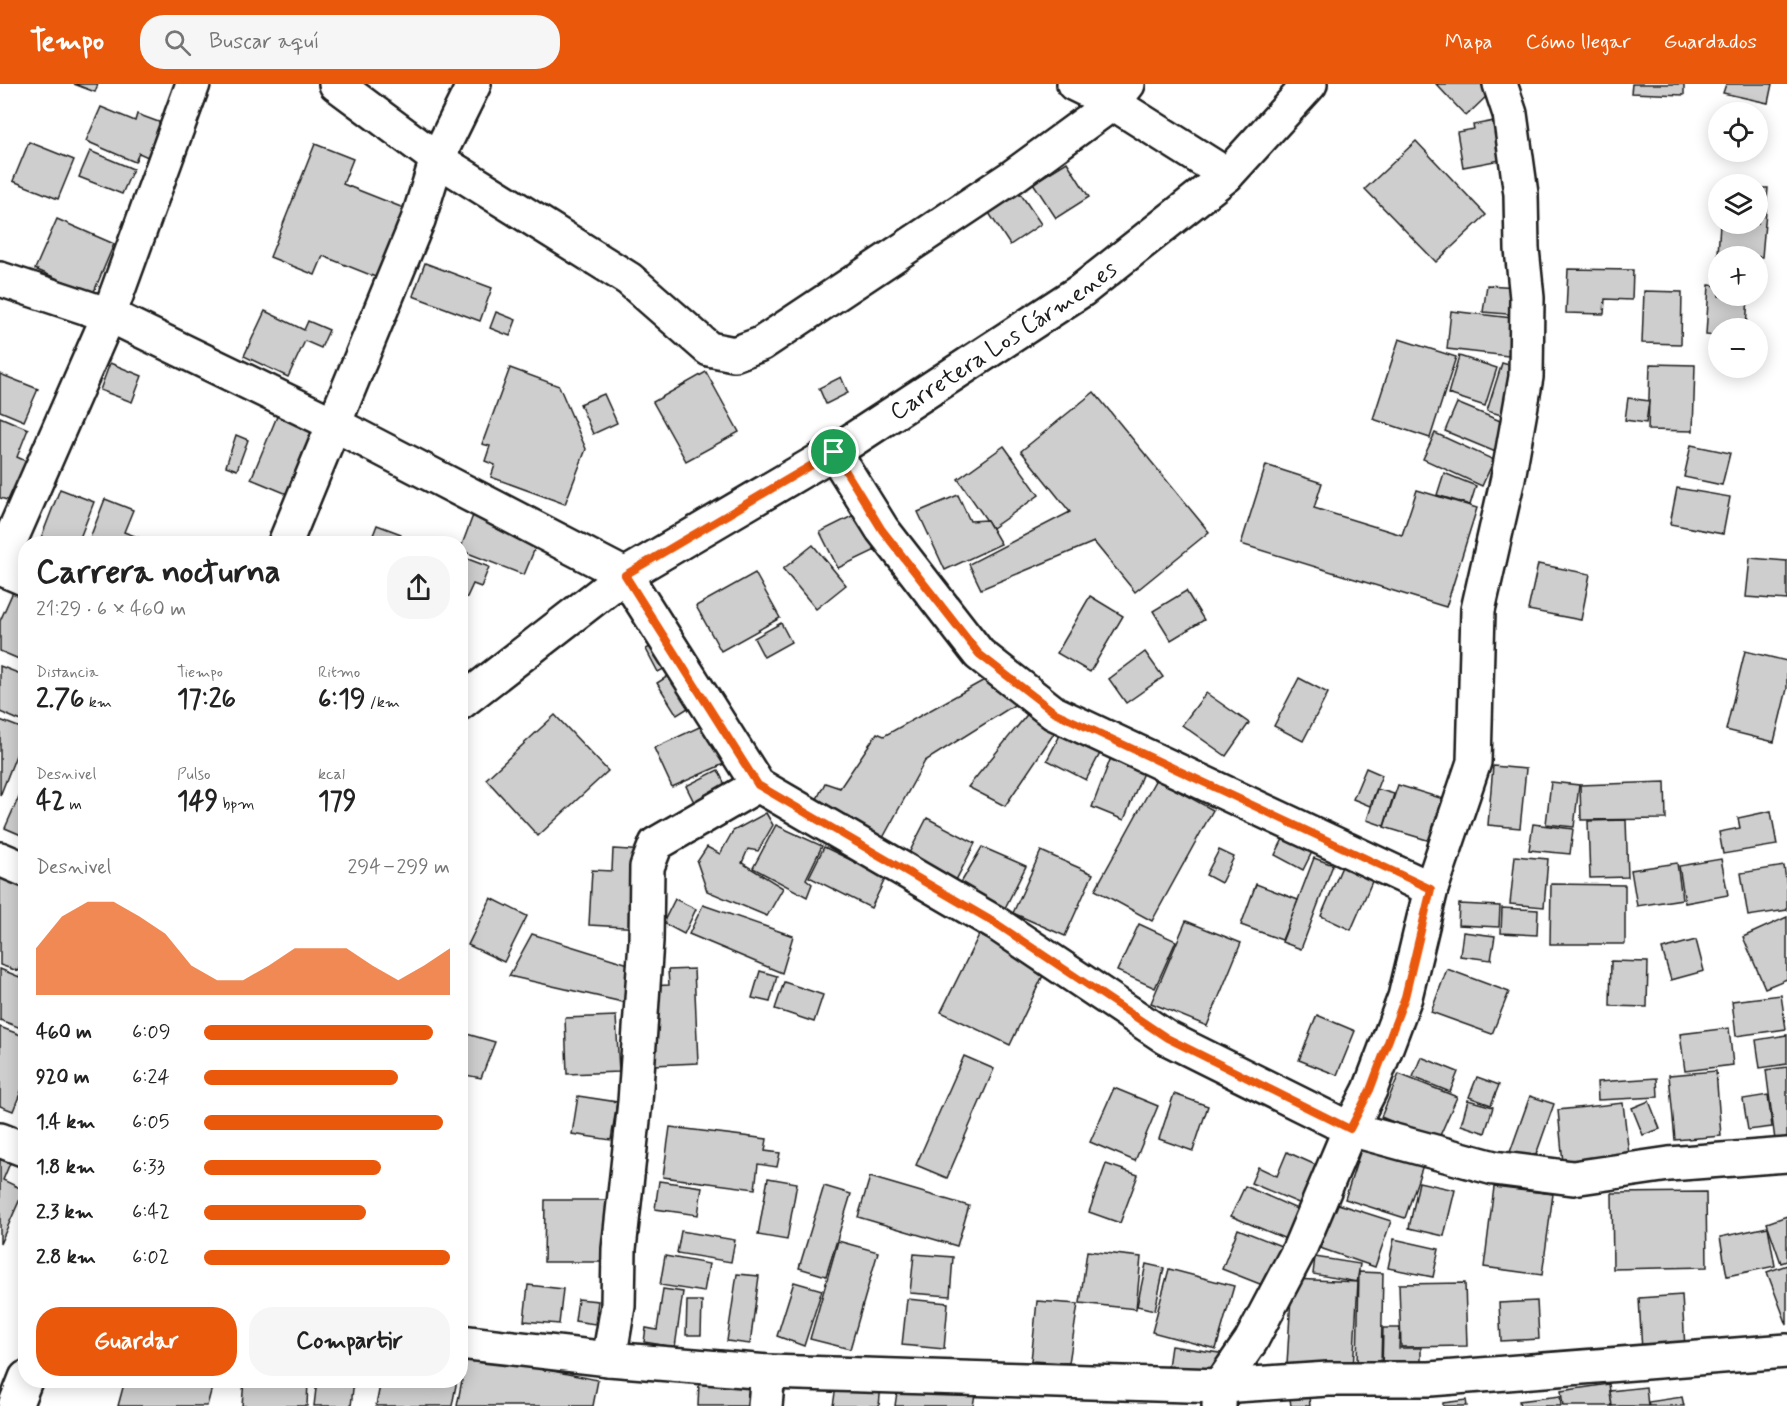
<!DOCTYPE html>
<html lang="es">
<head>
<meta charset="utf-8">
<style>
	body { margin:0; font-family:Mynerve,sans-serif; background:#f6f6f6; color:#222; height:100vh; display:flex; flex-direction:column; font-size:22px; white-space:nowrap }
	* { box-sizing:border-box; margin:0 }
	p { font-size:20px; color:#767676 }
	.icon { flex:none; width:33px; height:33px; fill:none; stroke:currentColor; stroke-width:2; stroke-linecap:round; stroke-linejoin:round }
	.map { position:relative; flex:1; overflow:hidden }
	.details { position:absolute; left:18px; top:452px; width:450px; height:852px; display:flex; flex-direction:column; background:#fff; border-radius:24px; box-shadow:0 3px 15px #0003 }
	.details>* { flex:none }
	.fabs { position:absolute; left:1708px; top:18px; display:grid; gap:12px }
	.fabs a { display:grid; place-items:center; width:60px; height:60px; border-radius:50%; background:#fff; box-shadow:0 3px 15px #0003; font-size:30px }
	.pin { position:absolute; display:grid; place-items:center; width:51px; height:51px; color:#fff; margin:-26px; border:3px solid #fff; border-radius:50%; box-shadow:0 2px 6px #0007 }
	.round { display:grid; place-items:center; flex:none; width:63px; height:63px; border-radius:24px; background:#f6f6f6 }
	.head { display:flex; align-items:center; justify-content:space-between; height:102px; padding:0 18px }
	h1 { font-size:33px; font-weight:800; line-height:45px }
	.figures { display:grid; grid-template-columns:repeat(3,1fr); gap:9px; height:102px; padding:6px 18px }
	.figures div { display:grid; align-content:center }
	.figures b { font-size:26px; font-weight:800 }
	.figures small { font-size:16px; font-weight:400 }
	.figures p { font-size:16px }
	.chart { height:168px; padding:12px 18px }
	.chart p { display:flex; justify-content:space-between }
	.chart svg { width:100%; height:108px; margin-top:6px; fill:#ea580c; opacity:.7 }
	.action { display:flex; gap:12px; margin-top:auto; padding:12px 18px }
	.action a { flex:1; height:69px; border-radius:24px; background:#ea580c; color:#fff; font-size:24px; font-weight:800; line-height:69px; text-align:center }
	.action a+a { background:#f6f6f6; color:#222 }
	ul { padding:0 18px; list-style:none; font-size:20px }
	li { display:grid; grid-template-columns:96px 72px 1fr; align-items:center; height:45px }
	li i { height:15px; border-radius:8px; background:#ea580c }
	header { display:flex; align-items:center; gap:36px; box-sizing:border-box; height:84px; padding:0 30px; background:#ea580c; color:#fff }
	header strong { font-size:28px }
	nav { display:flex; gap:33px; margin-inline-start:auto; font-size:21px }
	.search { width:420px; height:54px; background:#f6f6f6; display:flex; align-items:center; gap:15px; box-sizing:border-box; padding:0 21px; border-radius:24px; color:#767676; font-size:22px }
	.map>svg:first-child { display:block }
	.building { fill:#cecece; stroke:#1c1c1c; stroke-width:1.5 }
	.lines { fill:none; stroke-linecap:round; stroke-linejoin:round }
	.minor-casing { stroke:#1c1c1c; stroke-width:38 }
	.major-casing { stroke:#1c1c1c; stroke-width:38 }
	.minor { stroke:#fff; stroke-width:33 }
	.major { stroke:#fff; stroke-width:33 }
	.route-casing { stroke:#fff; stroke-width:12 }
	.route { stroke:#ea580c; stroke-width:8 }
	.labels { text-anchor:middle; stroke-width:4.5; stroke-linejoin:round; paint-order:stroke }
	.street-label { font-size:24px; fill:#1c1c1c; stroke:#fff }
</style>
</head>
<body>
<header>
<strong>Tempo</strong>
<div class="search"><svg class="icon" aria-label="search" viewBox="0 0 24 24"><circle cx="10" cy="10" r="6"/><path d="M15 15l6 6"/></svg>Buscar aquí</div>
<nav><a>Mapa</a><a>Cómo llegar</a><a>Guardados</a></nav>
</header>
<div class="map">
<svg width="1787" height="1322" viewBox="0 0 1787 1322">
	<rect width="100%" height="100%" fill="#fff"/>
	<filter id="ink" filterUnits="userSpaceOnUse"><feTurbulence type="fractalNoise" baseFrequency=".0167" numOctaves="2"/><feDisplacementMap in="SourceGraphic" scale="12" xChannelSelector="R" yChannelSelector="G"/><feConvolveMatrix kernelMatrix="1 2 1 2 8 2 1 2 1" color-interpolation-filters="sRGB"/></filter>
	<g filter="url(#ink)">
		<!-- building -->
		<g class="building">
			<path d="M74 0H98L95 8Z"/>
			<path d="M1436 0H1481L1490 9 1466 32Z"/>
			<path d="M1632 0H1684V11L1631 9Z"/>
			<path d="M1726 0H1772L1768 19 1723 9Z"/>
			<path d="M101 23 135 37 137 30 164 40 150 74 139 69 135 78 86 57Z"/>
			<path d="M1505 35 1511 74 1463 83 1457 48 1474 45 1473 41Z"/>
			<path d="M1416 57 1486 131 1436 178 1365 105Z"/>
			<path d="M29 58 74 76 58 115 13 97Z"/>
			<path d="M315 60 353 75 343 100 411 127 383 196 323 172 315 191 270 173Z"/>
			<path d="M90 67 133 85 122 110 79 93Z"/>
			<path d="M1067 78 1089 113 1056 134 1033 99Z"/>
			<path d="M1758 104H1768L1762 173 1718 170 1720 140H1758Z"/>
			<path d="M1020 109 1041 140 1010 161 989 129Z"/>
			<path d="M57 135 114 160 93 210 35 185Z"/>
			<path d="M425 179 492 204 480 237 413 212Z"/>
			<path d="M1568 185 1633 186 1632 216 1605 215 1604 230 1566 229Z"/>
			<path d="M1487 201 1518 203 1519 231 1483 228Z"/>
			<path d="M1709 201 1719 202V212H1748L1746 244H1719V252L1706 251Z"/>
			<path d="M1644 207 1682 208 1681 260 1642 259Z"/>
			<path d="M265 227 304 246 308 237 329 246 321 264 305 257 288 293 244 272Z"/>
			<path d="M1451 227 1521 235 1517 273 1447 265Z"/>
			<path d="M496 228 516 236 510 252 490 244Z"/>
			<path d="M1399 255 1456 273 1430 354 1373 335Z"/>
			<path d="M1459 272 1497 284 1485 322 1448 310Z"/>
			<path d="M110 279 142 292 132 318 100 306Z"/>
			<path d="M1502 279 1523 285 1509 333 1487 327Z"/>
			<path d="M1650 280 1695 281 1693 347 1648 346Z"/>
			<path d="M510 284 559 302 586 365 565 420 491 393 495 381 485 377 490 362 482 360Z"/>
			<path d="M706 288 739 348 686 377 653 318Z"/>
			<path d="M0 290 38 305 24 337 0 327Z"/>
			<path d="M841 293 848 309 826 320 819 304Z"/>
			<path d="M1094 308 1209 448 1135 508 1094 458 981 505 969 480 1070 428 1021 367Z"/>
			<path d="M604 310 617 339 593 350 580 320Z"/>
			<path d="M1628 314 1649 317 1646 339 1625 336Z"/>
			<path d="M1457 319 1510 341 1498 369 1445 347Z"/>
			<path d="M278 330 320 347 292 412 251 395Z"/>
			<path d="M0 333 28 345 17 373 30 379 14 418 0 414Z"/>
			<path d="M1435 349 1494 376 1482 402 1423 375Z"/>
			<path d="M236 351 248 356 237 386 226 382Z"/>
			<path d="M1691 361 1730 369 1722 401 1684 393Z"/>
			<path d="M1004 362 1039 411 992 444 958 395Z"/>
			<path d="M1266 381 1322 399 1314 424 1402 451 1417 406 1477 424 1446 523 1241 460Z"/>
			<path d="M1444 389 1476 402 1470 421 1437 411Z"/>
			<path d="M1677 404 1730 413 1723 450 1670 440Z"/>
			<path d="M60 405 94 418 78 459H39Z"/>
			<path d="M958 411 970 437 987 436 1001 460 945 486 918 428Z"/>
			<path d="M105 415 133 426 124 448 140 454 138 459H88Z"/>
			<path d="M475 426 540 452 524 491 460 466Z"/>
			<path d="M864 426 882 463 838 484 820 448Z"/>
			<path d="M377 441 401 450 397 459H370Z"/>
			<path d="M813 461 846 501 816 525 783 485Z"/>
			<path d="M460 472 489 483 481 503 473 500 467 513 460 517Z"/>
			<path d="M1750 474 1787 477V516L1746 513Z"/>
			<path d="M1538 480 1590 490 1581 536 1528 526Z"/>
			<path d="M755 489 780 534 721 567 696 522Z"/>
			<path d="M16 501 26 505V578L0 567V537Z"/>
			<path d="M1186 507 1204 536 1171 556 1153 527Z"/>
			<path d="M1090 512 1123 532 1090 588 1057 569Z"/>
			<path d="M781 539 791 558 764 573 754 554Z"/>
			<path d="M664 556 675 579 658 588 646 565Z"/>
			<path d="M1745 567 1787 577V605L1774 658 1726 646Z"/>
			<path d="M1145 568 1163 593 1126 619 1109 595Z"/>
			<path d="M0 582 26 592V639L0 628Z"/>
			<path d="M676 587 696 619 677 631 657 599Z"/>
			<path d="M997 589 1024 615 925 677 878 763 813 723 825 699 840 704 877 649 884 652Z"/>
			<path d="M1299 594 1328 609 1303 657 1274 642Z"/>
			<path d="M1206 609 1249 639 1226 672 1182 641Z"/>
			<path d="M1030 627 1059 642 1005 722 968 703Z"/>
			<path d="M555 631 608 687 538 752 486 695Z"/>
			<path d="M0 636 26 646 0 712Z"/>
			<path d="M708 639 726 679 672 703 654 664Z"/>
			<path d="M1066 640 1105 660 1086 696 1047 676Z"/>
			<path d="M1115 663 1148 676 1124 736 1092 723Z"/>
			<path d="M1493 682 1526 685 1520 744 1488 741Z"/>
			<path d="M1366 684 1382 691 1370 722 1353 715Z"/>
			<path d="M718 686 728 707 696 722 686 702Z"/>
			<path d="M1156 695 1213 726 1152 837 1095 806Z"/>
			<path d="M1551 698 1579 701 1574 743 1546 740Z"/>
			<path d="M1665 698 1666 735 1581 736 1580 701Z"/>
			<path d="M1398 701 1450 717 1437 759 1384 743Z"/>
			<path d="M1377 705 1394 710 1384 742 1367 736Z"/>
			<path d="M21 708 26 710V753L5 744Z"/>
			<path d="M1771 727 1777 761 1723 770 1719 748 1740 744 1738 734Z"/>
			<path d="M766 729 773 741 758 767 748 765 742 779 783 804 767 832 707 807 697 778 707 763 720 770 733 747Z"/>
			<path d="M927 734 975 759 953 802 905 777Z"/>
			<path d="M1626 736 1628 793 1590 794 1588 737Z"/>
			<path d="M1533 740 1573 745 1570 770 1529 766Z"/>
			<path d="M776 741 822 762 806 795 812 800 807 813 753 784Z"/>
			<path d="M1289 743 1317 758 1303 786 1275 771Z"/>
			<path d="M824 763 886 793 871 824 809 793Z"/>
			<path d="M982 763 1026 782 1005 824 959 802Z"/>
			<path d="M613 765 647 767 642 844 589 841 592 786 612 787Z"/>
			<path d="M1219 766 1234 773 1221 799 1206 791Z"/>
			<path d="M1041 767 1093 790 1065 852 1013 829Z"/>
			<path d="M1515 772 1548 775 1544 823 1510 820Z"/>
			<path d="M1346 773 1377 786 1351 846 1321 832Z"/>
			<path d="M1314 774 1333 781 1301 865 1282 858Z"/>
			<path d="M1721 775 1728 811 1685 819 1679 782Z"/>
			<path d="M1677 779 1682 815 1637 822 1631 786Z"/>
			<path d="M0 780 26 789V867L18 887 0 881Z"/>
			<path d="M1784 782 1787 803V826L1748 832 1741 789Z"/>
			<path d="M1256 800 1298 816 1282 856 1241 841Z"/>
			<path d="M1551 800 1625 801V860H1550Z"/>
			<path d="M491 814 527 832 504 878 468 861Z"/>
			<path d="M675 815 696 825 684 850 663 839Z"/>
			<path d="M1459 820 1500 822 1499 843 1458 841Z"/>
			<path d="M703 821 793 852 782 889 689 850Z"/>
			<path d="M1502 824 1538 826 1537 851 1501 849Z"/>
			<path d="M1787 833V895L1765 904 1743 853Z"/>
			<path d="M1186 837 1241 859 1207 942 1151 919Z"/>
			<path d="M1139 840 1176 857 1155 904 1117 887Z"/>
			<path d="M1463 848 1495 852 1491 876 1460 872Z"/>
			<path d="M532 850 635 882 627 919 509 892Z"/>
			<path d="M979 851 1047 883 1010 961 941 928Z"/>
			<path d="M1696 856 1704 887 1671 896 1662 865Z"/>
			<path d="M1611 877 1648 878 1647 923 1610 922Z"/>
			<path d="M0 885 22 894 26 886V946L0 936Z"/>
			<path d="M694 885 698 979 654 981 650 902 669 901 668 886Z"/>
			<path d="M1447 885 1509 908 1492 950 1431 928Z"/>
			<path d="M760 887 777 892 770 918 752 914Z"/>
			<path d="M784 898 823 911 814 938 775 925Z"/>
			<path d="M1781 911 1786 945 1736 952 1732 917Z"/>
			<path d="M1317 931 1355 947 1337 991 1299 976Z"/>
			<path d="M616 932 619 988 567 990 565 934Z"/>
			<path d="M0 943 26 953V995L13 1027 0 1022Z"/>
			<path d="M1729 944 1733 981 1685 987 1680 950Z"/>
			<path d="M460 948 495 958 481 994 460 990Z"/>
			<path d="M1787 951V980L1760 984 1756 956Z"/>
			<path d="M964 972 994 985 947 1094 916 1081Z"/>
			<path d="M1421 973 1458 988 1450 1008 1413 993Z"/>
			<path d="M1787 983V1062L1776 1064 1766 986Z"/>
			<path d="M1716 987 1721 1052 1675 1056 1669 991Z"/>
			<path d="M1399 990 1457 1013 1438 1056 1381 1033Z"/>
			<path d="M1477 993 1499 1001 1491 1021 1469 1013Z"/>
			<path d="M1657 994 1658 1013 1598 1016 1597 998Z"/>
			<path d="M1114 1004 1158 1022 1135 1077 1090 1058Z"/>
			<path d="M1174 1010 1208 1022 1193 1067 1159 1055Z"/>
			<path d="M1768 1011 1772 1043 1748 1046 1743 1015Z"/>
			<path d="M578 1012 617 1018 611 1056 572 1050Z"/>
			<path d="M1530 1012 1554 1020 1533 1079 1509 1071Z"/>
			<path d="M1468 1016 1493 1023 1485 1049 1461 1041Z"/>
			<path d="M1649 1017 1660 1045 1643 1051 1632 1024Z"/>
			<path d="M1623 1019 1629 1071 1563 1079 1558 1026Z"/>
			<path d="M670 1043 767 1055 765 1067 780 1069 777 1083 758 1080 755 1105 663 1093Z"/>
			<path d="M1362 1062 1423 1081 1405 1134 1345 1115Z"/>
			<path d="M0 1067 13 1072 3 1096 24 1106 0 1160Z"/>
			<path d="M1287 1068 1318 1082 1301 1120 1251 1099 1258 1083 1277 1092Z"/>
			<path d="M1106 1080 1138 1091 1120 1139 1089 1128Z"/>
			<path d="M870 1093 969 1122 957 1162 858 1133Z"/>
			<path d="M768 1094 797 1099 787 1156 758 1151Z"/>
			<path d="M659 1097 702 1103 698 1131 655 1125Z"/>
			<path d="M1419 1098 1455 1106 1444 1152 1409 1144Z"/>
			<path d="M824 1102 851 1110 826 1192 799 1184Z"/>
			<path d="M1245 1102 1299 1126 1286 1155 1231 1132Z"/>
			<path d="M1494 1103 1553 1110 1542 1191 1484 1183Z"/>
			<path d="M1706 1108 1707 1183 1613 1185 1612 1109Z"/>
			<path d="M545 1116H609L608 1178H544Z"/>
			<path d="M1335 1119 1391 1137 1375 1183 1320 1164Z"/>
			<path d="M1787 1132V1177L1781 1179 1767 1139Z"/>
			<path d="M1768 1143 1775 1182 1727 1192 1720 1153Z"/>
			<path d="M1238 1145 1286 1164 1270 1204 1222 1185Z"/>
			<path d="M681 1147 735 1156 731 1178 677 1169Z"/>
			<path d="M1394 1155 1439 1165 1433 1193 1388 1184Z"/>
			<path d="M838 1157 878 1168 850 1265 810 1255Z"/>
			<path d="M1087 1167 1141 1173 1136 1225 1080 1219Z"/>
			<path d="M914 1170 953 1173 950 1212 910 1209Z"/>
			<path d="M665 1172 709 1180 704 1208 660 1201Z"/>
			<path d="M1315 1173 1360 1180 1357 1198 1313 1190Z"/>
			<path d="M1146 1180 1164 1184 1155 1226 1137 1222Z"/>
			<path d="M1787 1181V1241L1767 1188Z"/>
			<path d="M1169 1185 1234 1202 1216 1265 1152 1248Z"/>
			<path d="M1359 1188 1383 1189 1381 1282 1357 1281Z"/>
			<path d="M737 1190 759 1192 750 1260 727 1257Z"/>
			<path d="M1292 1195 1358 1198 1353 1285 1287 1281Z"/>
			<path d="M794 1198 822 1206 804 1262 777 1252Z"/>
			<path d="M1465 1199 1467 1262 1401 1263 1399 1200Z"/>
			<path d="M528 1201 563 1205 559 1240 524 1237Z"/>
			<path d="M663 1205 683 1208 675 1263 644 1258 646 1244 657 1246Z"/>
			<path d="M1682 1211 1685 1265 1642 1267 1639 1214Z"/>
			<path d="M578 1215 598 1217 595 1240 575 1237Z"/>
			<path d="M907 1215 948 1219 944 1265 902 1261Z"/>
			<path d="M687 1217H702L701 1251H686Z"/>
			<path d="M1037 1217 1078 1220 1069 1279 1031 1277Z"/>
			<path d="M1537 1217 1539 1255 1501 1257 1499 1219Z"/>
			<path d="M1383 1244H1400L1399 1264H1421V1286H1382Z"/>
			<path d="M1171 1262 1226 1270 1222 1292 1168 1283Z"/>
			<path d="M467 1270 598 1296 593 1322H457Z"/>
			<path d="M125 1296H214L207 1322H118Z"/>
			<path d="M244 1296H308L307 1322H242Z"/>
			<path d="M317 1296H354L351 1322H314Z"/>
			<path d="M381 1296H457L452 1322H376Z"/>
			<path d="M837 1296 881 1301 879 1322H833Z"/>
			<path d="M699 1299 762 1301 761 1322H698Z"/>
			<path d="M1609 1300 1612 1322H1563L1561 1307Z"/>
			<path d="M898 1301 975 1310 973 1322H895Z"/>
			<path d="M1646 1303 1648 1322H1612L1610 1307Z"/>
			<path d="M1560 1312 1561 1322H1520L1519 1317Z"/>
			<path d="M1309 1313 1310 1322H1291L1290 1315Z"/>
			<path d="M1682 1313 1684 1322H1649L1648 1318Z"/>
			<path d="M1466 1316 1467 1322H1443V1319Z"/>
		</g>
		<g class="lines">
			<defs>
				<g id="minor">
					<path d="M336 0 437 75 629 195 709 265 734 270 761 260 1012 93 1113 19 1128 0"/>
					<path d="M1074 0 1113 19 1227 91"/>
					<path d="M0 195 109 231 334 340 625 491 758 701 997 840 1167 954 1350 1045 1494 1084 1573 1094 1669 1080 1787 1071"/>
					<path d="M834 368 882 445 979 570 1054 629 1431 805"/>
					<path d="M285 459 418 136 437 75 474 0"/>
					<path d="M0 480 109 231 193 0"/>
					<path d="M0 484 26 495"/>
					<path d="M0 775 26 786"/>
					<path d="M0 1056 26 1066"/>
					<path d="M460 1258 609 1275 768 1288 1220 1302 1328 1295H1430L1787 1267"/>
					<path d="M609 1275 618 1222 619 1165 635 1018 646 857 647 783 656 760 758 701"/>
					<path d="M765 1322 768 1288"/>
					<path d="M1219 1322 1220 1302 1251 1257 1299 1166 1350 1045 1370 1006 1405 913 1431 805 1474 678 1478 526 1508 394 1526 293 1527 214 1522 165 1521 110 1510 30 1500 0"/>
				</g>
				<g id="major">
					<path id="s1" d="M460 619 625 491 834 368 1082 206 1227 91 1310 0"/>
					<path d="M15 1322 26 1294"/>
				</g>
			</defs>
			<!-- minor casing -->
			<use href="#minor" class="minor-casing"/>
			<!-- major casing -->
			<use href="#major" class="major-casing"/>
			<!-- minor -->
			<use href="#minor" class="minor"/>
			<!-- major -->
			<use href="#major" class="major"/>
		</g>
	</g>
	<g class="lines" filter="url(#ink)">
		<defs>
			<path id="route" d="M834 368 882 446 979 570 1054 628 1431 805 1405 913 1370 1006 1350 1045 1167 954 997 840 758 701 625 491Z"/>
		</defs>
		<!-- route casing -->
		<use href="#route" class="route-casing"/>
		<!-- route -->
		<use href="#route" class="route"/>
	</g>
	<g class="labels">
		<!-- street labels -->
		<g class="street-label">
			<text dy="8" stroke="none"><textPath href="#s1" startOffset="654">Carretera Los Cármenes</textPath></text>
		</g>
	</g>
</svg>
<div class="fabs">
<a><svg class="icon" aria-label="locate" viewBox="0 0 24 24"><circle cx="12" cy="12" r="6"/><path d="M12 2v4M12 18v4M2 12h4M18 12h4"/></svg></a>
<a><svg class="icon" aria-label="layers" viewBox="0 0 24 24"><path d="M12 4l9 5-9 5-9-5zM3 14l9 5 9-5"/></svg></a>
<a>+</a>
<a>−</a>
</div>
<div class="pin" style="left:834px;top:368px;background:#1e9e55"><svg class="icon" aria-label="arrive" viewBox="0 0 24 24"><path d="M6 21V4h12l-3 4 3 4H6"/></svg></div>
<section class="details">
<div class="head"><div><h1>Carrera nocturna</h1><p>21:29 · 6 × 460 m</p></div><a class="round"><svg class="icon" aria-label="share" viewBox="0 0 24 24"><path d="M12 15V3M7 8l5-5 5 5M5 13v7h14v-7"/></svg></a></div>
<div class="figures">
<div><p>Distancia</p><b>2.76<small> km</small></b></div>
<div><p>Tiempo</p><b>17:26</b></div>
<div><p>Ritmo</p><b>6:19<small> /km</small></b></div>
</div>
<div class="figures">
<div><p>Desnivel</p><b>42<small> m</small></b></div>
<div><p>Pulso</p><b>149<small> bpm</small></b></div>
<div><p>kcal</p><b>179</b></div>
</div>
<div class="chart"><p><span>Desnivel</span>294–299 m</p>
<svg viewBox="0 0 160 44" preserveAspectRatio="none"><path d="M0 44V25L10 12L20 6L30 6L40 12L50 19L60 32L70 38L80 38L90 32L100 25L110 25L120 25L130 32L140 38L150 32L160 25V44z"/></svg>
</div>
<ul>
<li><b>460 m</b>6:09<i style="width:93%"></i></li>
<li><b>920 m</b>6:24<i style="width:79%"></i></li>
<li><b>1.4 km</b>6:05<i style="width:97%"></i></li>
<li><b>1.8 km</b>6:33<i style="width:72%"></i></li>
<li><b>2.3 km</b>6:42<i style="width:66%"></i></li>
<li><b>2.8 km</b>6:02<i style="width:100%"></i></li>
</ul>
<div class="action"><a>Guardar</a><a>Compartir</a></div>
</section>
</div>
</body>
</html>
